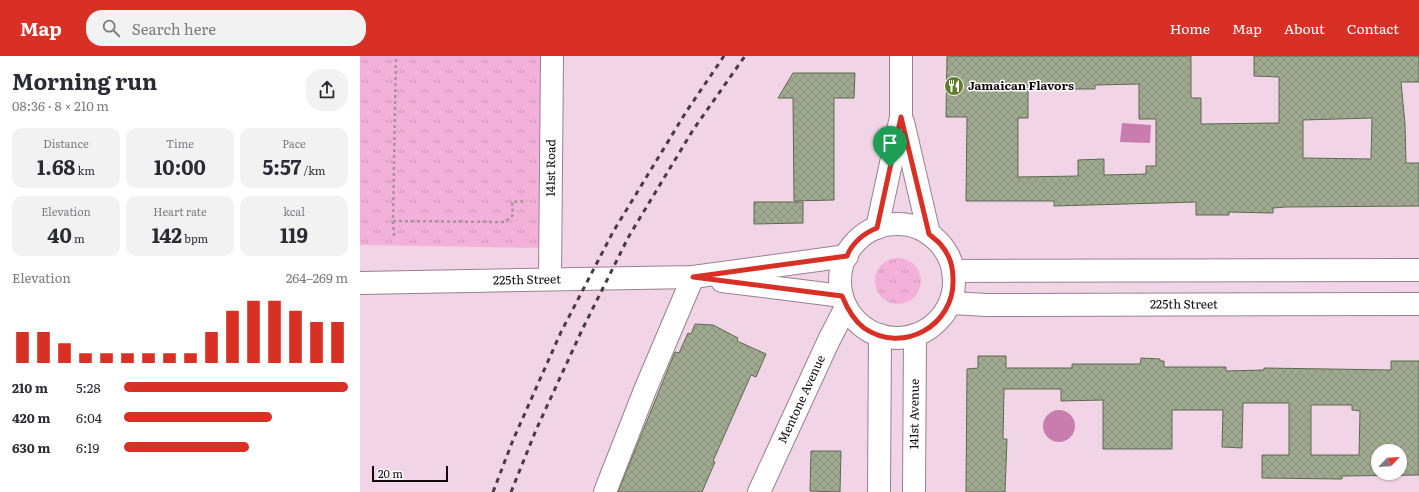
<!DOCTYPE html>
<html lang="en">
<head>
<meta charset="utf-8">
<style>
	body { margin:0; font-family:Literata,serif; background:#f2f2f3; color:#2b2b33; height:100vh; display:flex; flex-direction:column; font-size:15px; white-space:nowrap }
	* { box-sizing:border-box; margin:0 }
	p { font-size:13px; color:#7c7c81 }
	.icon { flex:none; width:22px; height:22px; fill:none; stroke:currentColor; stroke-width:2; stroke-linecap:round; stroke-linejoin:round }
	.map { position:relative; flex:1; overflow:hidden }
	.details { display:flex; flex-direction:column; background:#fff; width:360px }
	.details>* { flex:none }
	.needle { width:26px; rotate:65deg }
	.fabs { position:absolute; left:1011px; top:388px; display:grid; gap:8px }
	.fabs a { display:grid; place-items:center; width:36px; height:36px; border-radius:50%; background:#fff; box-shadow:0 1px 3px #0004; font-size:20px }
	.scale { position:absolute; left:12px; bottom:10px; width:76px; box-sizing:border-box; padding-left:4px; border:2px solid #11080e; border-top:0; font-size:11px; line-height:14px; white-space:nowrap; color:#11080e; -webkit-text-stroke:3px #fff; paint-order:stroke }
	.pin { position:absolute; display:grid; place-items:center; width:34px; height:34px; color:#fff; margin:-41px -17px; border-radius:50% 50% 50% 0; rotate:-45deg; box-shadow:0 0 4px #0007 }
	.pin .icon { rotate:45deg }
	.round { display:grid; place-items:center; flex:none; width:42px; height:42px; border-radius:16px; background:#f2f2f3 }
	.summary { display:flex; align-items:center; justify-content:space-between; height:68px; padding:0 12px }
	h1 { font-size:22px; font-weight:700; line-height:30px }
	.figures { display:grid; grid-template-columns:repeat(3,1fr); gap:6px; height:68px; padding:4px 12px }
	.figures div { display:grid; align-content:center; border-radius:10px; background:#f2f2f3; text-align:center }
	.figures b { font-size:20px; font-weight:700 }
	.figures small { font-size:11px; font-weight:400 }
	.figures p { font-size:11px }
	.chart { height:112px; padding:8px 12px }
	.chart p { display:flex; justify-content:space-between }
	.chart svg { width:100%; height:72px; margin-top:4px; stroke:#d93025; stroke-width:6 }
	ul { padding:0 12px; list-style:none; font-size:13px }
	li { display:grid; grid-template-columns:64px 48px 1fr; align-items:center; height:30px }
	li i { height:10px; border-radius:5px; background:#d93025 }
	header { display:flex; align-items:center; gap:24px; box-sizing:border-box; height:56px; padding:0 20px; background:#d93025; color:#fff }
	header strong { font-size:19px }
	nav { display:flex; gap:22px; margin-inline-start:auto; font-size:14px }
	.search { width:280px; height:36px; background:#f2f2f3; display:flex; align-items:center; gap:10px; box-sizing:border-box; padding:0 14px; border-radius:16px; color:#7c7c81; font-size:15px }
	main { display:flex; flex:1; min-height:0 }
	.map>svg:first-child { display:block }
	.grass { fill:url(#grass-tufts) }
	.water { fill:#c97dae }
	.building { fill:url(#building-cross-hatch); stroke:#5e6951; fill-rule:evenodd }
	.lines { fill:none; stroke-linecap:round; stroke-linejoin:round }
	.minor-casing { stroke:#9a808f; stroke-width:24 }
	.path { stroke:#a892a0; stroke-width:2.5; stroke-dasharray:3 3; stroke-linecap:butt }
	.minor { stroke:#fff; stroke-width:22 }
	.rail { stroke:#483b43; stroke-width:3; stroke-dasharray:5 5; stroke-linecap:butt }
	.route-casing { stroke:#fff; stroke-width:8 }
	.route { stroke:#d93025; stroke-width:5 }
	.labels { text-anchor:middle; stroke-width:3; stroke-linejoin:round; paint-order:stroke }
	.poi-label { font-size:12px; font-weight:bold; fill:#11080e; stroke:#fff; text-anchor:start }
	.street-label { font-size:12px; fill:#11080e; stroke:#fff }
</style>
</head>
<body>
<header>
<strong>Map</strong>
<div class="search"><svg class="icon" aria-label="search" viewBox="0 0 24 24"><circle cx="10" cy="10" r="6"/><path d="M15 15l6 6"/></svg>Search here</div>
<nav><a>Home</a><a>Map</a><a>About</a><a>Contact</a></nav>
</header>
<main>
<section class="details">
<div class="summary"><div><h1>Morning run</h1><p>08:36 · 8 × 210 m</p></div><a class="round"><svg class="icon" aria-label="share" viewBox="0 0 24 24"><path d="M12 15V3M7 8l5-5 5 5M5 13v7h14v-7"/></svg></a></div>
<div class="figures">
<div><p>Distance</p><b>1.68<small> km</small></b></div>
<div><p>Time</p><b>10:00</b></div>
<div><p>Pace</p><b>5:57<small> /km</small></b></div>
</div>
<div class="figures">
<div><p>Elevation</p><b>40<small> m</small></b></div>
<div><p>Heart rate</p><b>142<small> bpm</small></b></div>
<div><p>kcal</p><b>119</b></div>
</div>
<div class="chart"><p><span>Elevation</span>264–269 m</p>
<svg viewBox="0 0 160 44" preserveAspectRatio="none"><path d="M5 44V25M15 44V25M25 44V32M35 44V38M45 44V38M55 44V38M65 44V38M75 44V38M85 44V38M95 44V25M105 44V12M115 44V6M125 44V6M135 44V12M145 44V19M155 44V19"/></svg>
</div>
<ul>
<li><b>210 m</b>5:28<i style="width:100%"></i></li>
<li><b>420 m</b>6:04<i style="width:66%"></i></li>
<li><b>630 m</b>6:19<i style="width:56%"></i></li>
</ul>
</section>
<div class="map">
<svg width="1059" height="436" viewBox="0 0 1059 436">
	<defs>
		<pattern id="grass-tufts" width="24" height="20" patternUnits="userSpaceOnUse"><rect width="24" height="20" fill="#f3b1da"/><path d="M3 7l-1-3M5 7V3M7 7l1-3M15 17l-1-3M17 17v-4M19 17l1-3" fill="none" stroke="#cf97ba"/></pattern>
		<pattern id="building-cross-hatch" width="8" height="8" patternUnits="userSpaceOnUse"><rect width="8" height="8" fill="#9faa91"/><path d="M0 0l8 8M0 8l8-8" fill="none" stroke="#88917c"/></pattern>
	</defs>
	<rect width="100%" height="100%" fill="#f1d5e6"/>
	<!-- grass -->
	<g class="grass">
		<path d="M0 0H184L181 192 0 189Z"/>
		<circle cx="538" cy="225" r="23"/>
	</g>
	<!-- water -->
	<g class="water">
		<path d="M762 67 791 69 790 87 760 86Z"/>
		<circle cx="699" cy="370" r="16"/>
	</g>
	<!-- building -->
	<g class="building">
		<path d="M587 0H831V42H841V68L919 67V21L894 20V0H1059V26H1041L1045 68 1046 107H1059V150L926 151 913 152V157L869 156V159H836V146L694 150V145H606L607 61H586ZM779 28V63H796V110H786V118L744 119V103L718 104V120L658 121V62H668V33H735V29ZM1012 62 1011 103 943 102V64Z"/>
		<path d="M433 17H495L494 42H474V144L434 145 433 42H418Z"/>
		<path d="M394 146H443V167L394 168Z"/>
		<path d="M335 268 353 269 378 282 377 285 406 298 396 321 391 319 353 405 355 406 342 436H258L315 296 319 297 328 277 331 278Z"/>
		<path d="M618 300H646V312H712V308H780L781 302 800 303V305H804V311H866V315L904 314V312L1031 314V305H1059V419L982 420V423L902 422V399H929V347H883L882 392 862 391 863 354H812V393H743V344L701 345V333H644L643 383H647L645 436H606L607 313 618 312ZM951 349H992V354L1000 355 999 399H951ZM1018 395H1040V417H1018Z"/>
		<path d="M451 395H481L480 436 450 435Z"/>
	</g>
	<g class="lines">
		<defs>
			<g id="minor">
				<path d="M543 66 569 178"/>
				<circle cx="537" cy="225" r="57"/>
				<path d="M517 172 541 61V0"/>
				<path d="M593 215 1059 214"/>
				<path id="s1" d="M190 223 192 0"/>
				<path d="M362 225 482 240"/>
				<path id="s2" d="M0 227 333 221 487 200"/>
				<path id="s3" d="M590 247 627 249 1059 248"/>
				<path d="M245 436 285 334 333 221"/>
				<path id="s4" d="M399 436 469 284 486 251"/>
				<path d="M519 436 520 279"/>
				<path id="s5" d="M554 436 555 279"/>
			</g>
		</defs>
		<!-- minor casing -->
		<use href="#minor" class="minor-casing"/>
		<!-- path -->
		<g class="path">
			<path d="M33 165 145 166 153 159 152 146 167 145"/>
			<path d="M34 180 33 165 36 0"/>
		</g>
		<!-- minor -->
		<use href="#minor" class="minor"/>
		<!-- rail -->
		<g class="rail">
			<path d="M133 436 153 384 201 276 253 176 326 56 364 0"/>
			<path d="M151 436 176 374 222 274 269 180 333 74 385 0"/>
		</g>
	</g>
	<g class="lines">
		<defs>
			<path id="route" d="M541 61 569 178C573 182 578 185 581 189 589 198 593 211 593 223 595 269 543 299 504 272 493 264 487 252 482 240L333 221 487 200C492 187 504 177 517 172Z"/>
		</defs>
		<!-- route casing -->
		<use href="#route" class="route-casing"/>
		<!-- route -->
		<use href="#route" class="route"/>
	</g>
	<!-- icons -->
	<defs>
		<symbol id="restaurant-disc" viewBox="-11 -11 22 22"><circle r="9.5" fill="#5f7c31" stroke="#fff"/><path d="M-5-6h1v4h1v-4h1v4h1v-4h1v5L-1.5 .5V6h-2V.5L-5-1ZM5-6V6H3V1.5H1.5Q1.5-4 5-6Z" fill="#fff"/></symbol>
	</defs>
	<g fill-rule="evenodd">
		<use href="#restaurant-disc" x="583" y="19" width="22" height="22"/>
	</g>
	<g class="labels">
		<!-- poi labels -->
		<g class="poi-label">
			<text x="608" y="34">Jamaican Flavors</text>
		</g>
		<!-- street labels -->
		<g class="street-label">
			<text dy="4" stroke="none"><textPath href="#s1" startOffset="111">141st Road</textPath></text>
			<text dy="4" stroke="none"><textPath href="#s2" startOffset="167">225th Street</textPath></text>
			<text dy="4" stroke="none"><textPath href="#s3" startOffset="234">225th Street</textPath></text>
			<text dy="4" stroke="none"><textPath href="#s4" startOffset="102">Mentone Avenue</textPath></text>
			<text dy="4" stroke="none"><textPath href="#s5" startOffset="78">141st Avenue</textPath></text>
		</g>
	</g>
</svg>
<div class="fabs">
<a><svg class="needle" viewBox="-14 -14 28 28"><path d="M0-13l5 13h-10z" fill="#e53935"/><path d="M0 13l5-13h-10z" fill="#7c7c81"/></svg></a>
</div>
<div class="scale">20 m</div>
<div class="pin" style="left:530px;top:111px;background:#1e9e55"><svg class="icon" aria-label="arrive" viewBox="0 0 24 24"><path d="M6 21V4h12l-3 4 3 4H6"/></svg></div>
</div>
</main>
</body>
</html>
